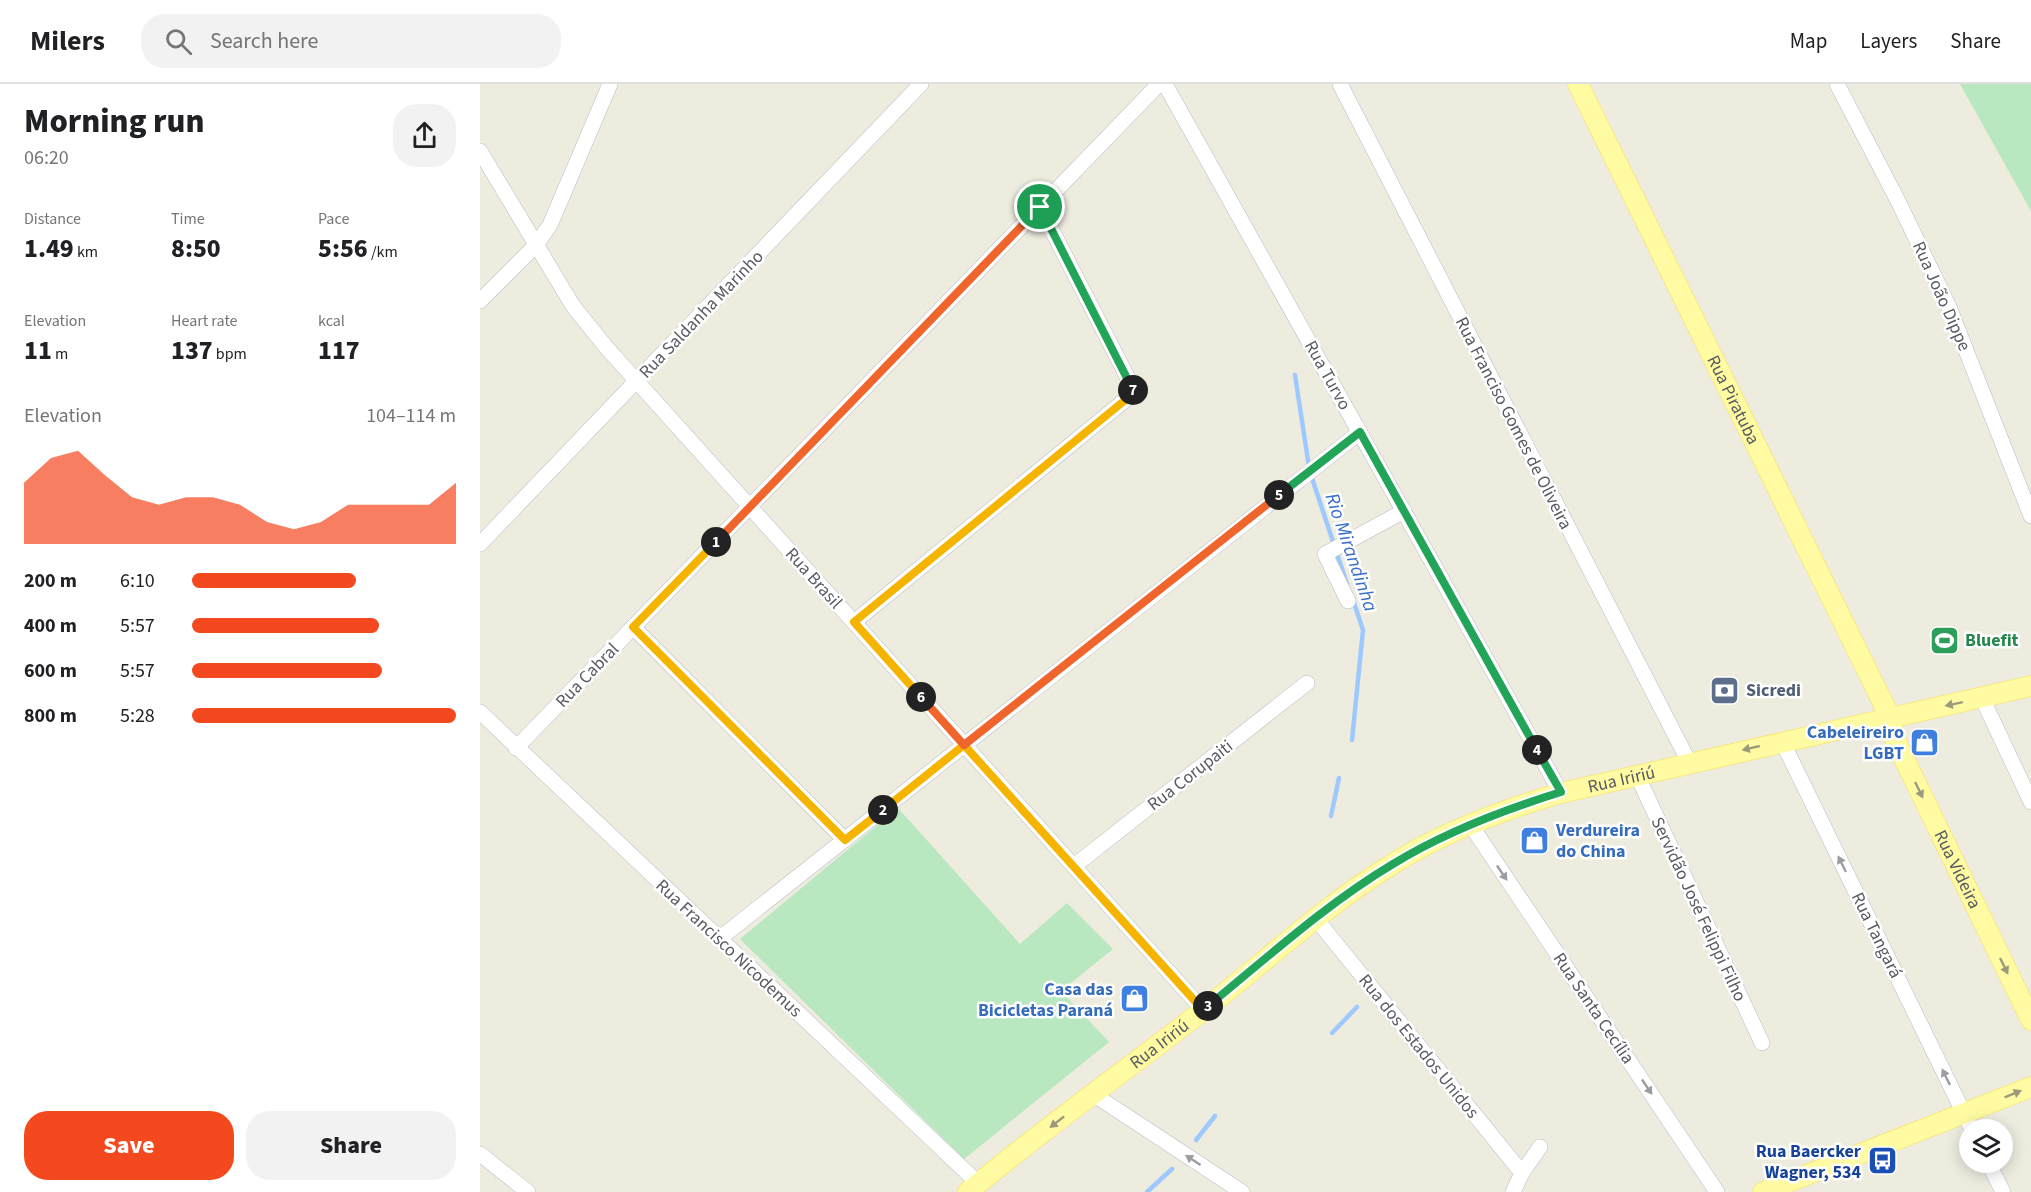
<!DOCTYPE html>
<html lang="en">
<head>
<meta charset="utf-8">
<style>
	body { margin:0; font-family:"Source Sans 3",sans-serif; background:#f2f2f2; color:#202124; height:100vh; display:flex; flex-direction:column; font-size:22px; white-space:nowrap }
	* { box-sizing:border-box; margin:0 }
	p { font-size:20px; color:#757577 }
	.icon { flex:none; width:33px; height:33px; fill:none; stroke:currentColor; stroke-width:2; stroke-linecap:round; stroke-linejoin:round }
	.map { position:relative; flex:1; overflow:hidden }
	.details { display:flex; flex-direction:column; background:#fff; width:480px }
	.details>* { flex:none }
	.buttons { position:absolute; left:1479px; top:1035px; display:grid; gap:12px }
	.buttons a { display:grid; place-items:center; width:54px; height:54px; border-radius:50%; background:#fff; box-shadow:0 3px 15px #0003; font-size:30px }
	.pin { position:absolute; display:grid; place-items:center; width:51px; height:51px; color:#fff; margin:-26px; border:3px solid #fff; border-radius:50%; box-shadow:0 2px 6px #0007 }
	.km { position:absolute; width:30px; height:30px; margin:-15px; border-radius:50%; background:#222; color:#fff; font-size:16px; line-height:30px; text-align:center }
	.round { display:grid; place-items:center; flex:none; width:63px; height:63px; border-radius:24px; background:#f2f2f2 }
	.overview { display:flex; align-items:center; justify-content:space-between; height:102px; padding:0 24px }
	h1 { font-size:33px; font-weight:800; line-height:45px }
	.figures { display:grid; grid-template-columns:repeat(3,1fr); gap:9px; height:102px; padding:6px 24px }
	.figures div { display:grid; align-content:center }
	.figures b { font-size:26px; font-weight:800 }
	.figures small { font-size:16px; font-weight:400 }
	.figures p { font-size:16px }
	.chart { height:168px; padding:12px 24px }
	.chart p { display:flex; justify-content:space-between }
	.chart svg { width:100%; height:108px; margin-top:6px; fill:#f4481e; opacity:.7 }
	.cta { display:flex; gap:12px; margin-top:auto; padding:12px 24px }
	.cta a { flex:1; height:69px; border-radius:24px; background:#f4481e; color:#fff; font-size:24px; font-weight:800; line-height:69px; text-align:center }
	.cta a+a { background:#f2f2f2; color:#202124 }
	ul { padding:0 24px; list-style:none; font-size:20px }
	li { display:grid; grid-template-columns:96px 72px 1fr; align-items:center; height:45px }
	li i { height:15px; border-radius:8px; background:#f4481e }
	header { display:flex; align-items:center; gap:36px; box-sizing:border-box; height:84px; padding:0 30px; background:#fff; border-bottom:2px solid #e0e0e0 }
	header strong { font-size:28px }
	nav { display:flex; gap:33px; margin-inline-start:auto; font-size:21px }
	.search { width:420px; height:54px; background:#f2f2f2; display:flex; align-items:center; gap:15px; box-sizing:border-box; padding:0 21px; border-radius:24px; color:#757577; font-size:22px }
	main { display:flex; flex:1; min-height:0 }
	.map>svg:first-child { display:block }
	.green { fill:#b9e7bf }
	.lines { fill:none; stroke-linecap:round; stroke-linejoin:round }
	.stream { stroke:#9dc9ff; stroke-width:4.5 }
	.minor-casing { stroke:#babcc3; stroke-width:16 }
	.major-casing { stroke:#fbde4b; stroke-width:21 }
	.minor { stroke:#fff; stroke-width:15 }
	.major { stroke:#fffba2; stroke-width:20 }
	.oneway { fill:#9b9b7c }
	.oneway2 { fill:#9b9da1 }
	.split-1-casing { stroke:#fff; stroke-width:12 }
	.split-2-casing { stroke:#fff; stroke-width:12 }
	.split-3-casing { stroke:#fff; stroke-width:12 }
	.split-4-casing { stroke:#fff; stroke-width:12 }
	.split-5-casing { stroke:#fff; stroke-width:12 }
	.split-6-casing { stroke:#fff; stroke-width:12 }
	.split-7-casing { stroke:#fff; stroke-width:12 }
	.split-8-casing { stroke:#fff; stroke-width:12 }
	.split-1 { stroke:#f0652b; stroke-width:8 }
	.split-2 { stroke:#f5b400; stroke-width:8 }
	.split-3 { stroke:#f5b400; stroke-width:8 }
	.split-4 { stroke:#22a559; stroke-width:8 }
	.split-5 { stroke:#22a559; stroke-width:8 }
	.split-6 { stroke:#f0652b; stroke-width:8 }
	.split-7 { stroke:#f5b400; stroke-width:8 }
	.split-8 { stroke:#22a559; stroke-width:8 }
	.labels { text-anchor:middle; stroke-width:5; stroke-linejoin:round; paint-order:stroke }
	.street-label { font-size:18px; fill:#585b62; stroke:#fff }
	.leisure-label { font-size:18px; font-weight:bold; fill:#27864d; stroke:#fff; text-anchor:start }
	.service-label { font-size:18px; font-weight:bold; fill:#4e5e75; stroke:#fff; text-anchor:start }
	.shop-label { font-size:18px; font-weight:bold; fill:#366cbe; stroke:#fff; text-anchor:end }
	.transit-label { font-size:18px; font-weight:bold; fill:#164399; stroke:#fff; text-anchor:end }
	.water-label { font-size:20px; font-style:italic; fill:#396eca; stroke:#fff }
</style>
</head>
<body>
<header>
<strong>Milers</strong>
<div class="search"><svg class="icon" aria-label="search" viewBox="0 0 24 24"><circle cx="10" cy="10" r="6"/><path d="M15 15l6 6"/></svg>Search here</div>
<nav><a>Map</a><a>Layers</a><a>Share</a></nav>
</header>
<main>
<section class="details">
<div class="overview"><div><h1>Morning run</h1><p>06:20</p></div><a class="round"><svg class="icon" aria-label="share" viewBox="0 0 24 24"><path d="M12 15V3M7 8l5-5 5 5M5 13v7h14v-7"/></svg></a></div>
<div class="figures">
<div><p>Distance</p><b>1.49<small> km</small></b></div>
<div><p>Time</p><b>8:50</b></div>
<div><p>Pace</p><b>5:56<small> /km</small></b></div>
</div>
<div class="figures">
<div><p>Elevation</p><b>11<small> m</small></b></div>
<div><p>Heart rate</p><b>137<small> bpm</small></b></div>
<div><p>kcal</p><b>117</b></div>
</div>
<div class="chart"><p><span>Elevation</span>104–114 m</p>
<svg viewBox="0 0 160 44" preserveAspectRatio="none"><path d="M0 44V19L10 9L20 6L30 16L40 25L50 28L60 25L70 25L80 28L90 35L100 38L110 35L120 28L130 28L140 28L150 28L160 19V44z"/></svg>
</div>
<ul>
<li><b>200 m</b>6:10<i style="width:62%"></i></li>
<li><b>400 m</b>5:57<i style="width:71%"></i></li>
<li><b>600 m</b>5:57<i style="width:72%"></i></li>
<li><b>800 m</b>5:28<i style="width:100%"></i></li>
</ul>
<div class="cta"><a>Save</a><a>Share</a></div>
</section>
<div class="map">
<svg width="1551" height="1108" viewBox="0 0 1551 1108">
	<rect width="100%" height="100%" fill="#edecdf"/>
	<!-- green -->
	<g class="green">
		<path d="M1480 0H1551V127Z"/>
		<path d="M418 724 540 860 587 819 633 865 581 907 629 958 484 1075 260 855Z"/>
	</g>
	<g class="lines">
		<!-- stream -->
		<g class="stream">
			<path d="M815 291 829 383"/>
			<path d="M831 391 867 500"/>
			<path d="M872 656 883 546 873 516"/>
			<path d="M851 732 859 694"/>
			<path d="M852 949 877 923"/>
			<path d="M716 1056 735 1032"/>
			<path d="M667 1108 692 1085"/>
		</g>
		<defs>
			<g id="minor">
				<path d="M685 0 1081 709"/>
				<path d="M860 0 1209 678"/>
				<path d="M1357 0 1418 117 1469 223 1551 432"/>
				<path d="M0 67 93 222 126 263 723 926"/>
				<path d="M0 217 56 161 70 141 130 0"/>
				<path d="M0 460 441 0"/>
				<path d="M868 517 845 470 924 427"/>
				<path d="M374 538 655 308 560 123"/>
				<path d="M153 543 365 756"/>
				<path d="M1502 614 1551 718"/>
				<path d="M0 628 498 1099"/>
				<path d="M1302 657 1492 1046"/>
				<path d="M36 664 679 0"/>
				<path d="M1157 691 1282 959"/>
				<path d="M990 740 1237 1108"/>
				<path d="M594 782 827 599"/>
				<path d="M836 835 1042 1089"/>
				<path d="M239 855 880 348"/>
				<path d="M613 1010 762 1108"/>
				<path d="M0 1070 48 1108"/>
				<path d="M1508 1078 1523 1108"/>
				<path d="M1033 1108 1042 1089 1060 1063"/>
			</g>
			<g id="major">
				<path id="s1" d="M1098 0 1410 633 1415 656 1551 936"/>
				<path id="s2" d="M488 1108C563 1045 644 988 721 928 784 879 843 823 911 781 963 748 1022 726 1081 709L1551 602"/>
				<path d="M1283 1108 1551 1003"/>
			</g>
		</defs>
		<!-- minor casing -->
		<use href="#minor" class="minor-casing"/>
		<!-- major casing -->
		<use href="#major" class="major-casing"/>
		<!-- minor -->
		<use href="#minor" class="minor"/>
		<!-- major -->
		<use href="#major" class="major"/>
	</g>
	<!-- one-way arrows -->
	<defs><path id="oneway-solid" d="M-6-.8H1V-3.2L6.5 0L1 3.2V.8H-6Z" transform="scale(1.5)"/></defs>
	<g class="oneway">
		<use href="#oneway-solid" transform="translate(1474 620) rotate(168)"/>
		<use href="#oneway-solid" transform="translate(1271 664) rotate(167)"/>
		<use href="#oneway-solid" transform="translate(1439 706) rotate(64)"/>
		<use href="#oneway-solid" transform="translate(1524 882) rotate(64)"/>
		<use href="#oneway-solid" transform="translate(1533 1010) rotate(-22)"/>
		<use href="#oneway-solid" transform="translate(577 1038) rotate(142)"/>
	</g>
	<g class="oneway2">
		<use href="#oneway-solid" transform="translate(1362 780) rotate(-116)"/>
		<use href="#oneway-solid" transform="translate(1022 789) rotate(56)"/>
		<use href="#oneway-solid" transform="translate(1466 993) rotate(-116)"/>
		<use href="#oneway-solid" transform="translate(1167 1003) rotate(56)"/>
		<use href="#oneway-solid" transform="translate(713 1076) rotate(-147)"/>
	</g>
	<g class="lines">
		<defs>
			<path id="split-1" d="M236 458 560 123"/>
			<path id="split-2" d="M236 458 153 543 365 756 403 726"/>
			<path id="split-3" d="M403 726 484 661 723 926 728 922"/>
			<path id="split-4" d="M728 922C788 873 846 820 913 780 965 748 1023 726 1081 708L1057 666"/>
			<path id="split-5" d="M799 411 880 348 1057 666"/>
			<path id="split-6" d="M441 613 484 661 799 411"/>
			<path id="split-7" d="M441 613 374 538 655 308 653 306"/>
			<path id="split-8" d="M560 123 653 306"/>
		</defs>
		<!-- split-1 casing -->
		<use href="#split-1" class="split-1-casing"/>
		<!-- split-2 casing -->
		<use href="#split-2" class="split-2-casing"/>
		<!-- split-3 casing -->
		<use href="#split-3" class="split-3-casing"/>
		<!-- split-4 casing -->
		<use href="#split-4" class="split-4-casing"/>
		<!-- split-5 casing -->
		<use href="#split-5" class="split-5-casing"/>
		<!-- split-6 casing -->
		<use href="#split-6" class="split-6-casing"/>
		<!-- split-7 casing -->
		<use href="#split-7" class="split-7-casing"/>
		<!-- split-8 casing -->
		<use href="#split-8" class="split-8-casing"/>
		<!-- split-1 -->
		<use href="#split-1" class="split-1"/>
		<!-- split-2 -->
		<use href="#split-2" class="split-2"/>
		<!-- split-3 -->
		<use href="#split-3" class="split-3"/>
		<!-- split-4 -->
		<use href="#split-4" class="split-4"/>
		<!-- split-5 -->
		<use href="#split-5" class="split-5"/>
		<!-- split-6 -->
		<use href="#split-6" class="split-6"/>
		<!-- split-7 -->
		<use href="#split-7" class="split-7"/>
		<!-- split-8 -->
		<use href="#split-8" class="split-8"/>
	</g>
	<!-- icons -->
	<defs>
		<symbol id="stadium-square" viewBox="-11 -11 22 22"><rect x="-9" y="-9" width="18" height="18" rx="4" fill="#2e9e5b" stroke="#fff"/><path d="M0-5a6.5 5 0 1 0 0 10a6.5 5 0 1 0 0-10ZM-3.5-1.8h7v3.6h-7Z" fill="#fff"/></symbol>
		<symbol id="bank-square" viewBox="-11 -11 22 22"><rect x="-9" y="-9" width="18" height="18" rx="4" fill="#5c6f8a" stroke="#fff"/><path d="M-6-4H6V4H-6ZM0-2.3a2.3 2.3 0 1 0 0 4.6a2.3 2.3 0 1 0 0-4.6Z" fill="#fff"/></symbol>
		<symbol id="shop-square" viewBox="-11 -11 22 22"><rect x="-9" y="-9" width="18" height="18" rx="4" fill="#3f7fe0" stroke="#fff"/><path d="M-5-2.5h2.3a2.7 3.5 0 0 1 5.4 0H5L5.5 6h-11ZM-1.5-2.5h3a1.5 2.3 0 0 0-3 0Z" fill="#fff"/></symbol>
		<symbol id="bus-square" viewBox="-11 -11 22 22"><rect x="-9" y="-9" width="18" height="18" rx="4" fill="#1a4fb4" stroke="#fff"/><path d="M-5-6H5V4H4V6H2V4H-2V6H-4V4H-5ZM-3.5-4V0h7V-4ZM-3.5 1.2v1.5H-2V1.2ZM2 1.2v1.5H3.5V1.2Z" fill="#fff"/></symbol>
	</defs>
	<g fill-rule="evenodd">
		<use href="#stadium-square" x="1448" y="540" width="33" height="33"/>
		<use href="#bank-square" x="1228" y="590" width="33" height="33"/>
		<use href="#shop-square" x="1428" y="642" width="33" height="33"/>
		<use href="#shop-square" x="1038" y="740" width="33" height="33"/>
		<use href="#shop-square" x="638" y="898" width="33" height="33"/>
		<use href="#bus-square" x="1386" y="1060" width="33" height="33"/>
	</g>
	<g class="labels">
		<!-- street labels -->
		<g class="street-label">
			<text transform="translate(1462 212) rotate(66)" y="6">Rua João Dippe</text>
			<text transform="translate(221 230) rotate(-46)" y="6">Rua Saldanha Marinho</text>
			<text transform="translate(848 291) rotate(61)" y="6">Rua Turvo</text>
			<text dy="6" stroke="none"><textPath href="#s1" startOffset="352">Rua Piratuba</textPath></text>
			<text transform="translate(1034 339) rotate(63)" y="6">Rua Franciso Gomes de Oliveira</text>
			<text transform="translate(334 494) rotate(48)" y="6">Rua Brasil</text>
			<text transform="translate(107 591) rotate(-46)" y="6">Rua Cabral</text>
			<text transform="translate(710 691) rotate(-38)" y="6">Rua Corupaiti</text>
			<text dy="6" stroke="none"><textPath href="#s2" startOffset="782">Rua Iririú</textPath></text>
			<text dy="6" stroke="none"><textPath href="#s1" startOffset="873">Rua Videira</textPath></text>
			<text transform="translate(1219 825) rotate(65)" y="6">Servidão José Felippi Filho</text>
			<text transform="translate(1397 851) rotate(64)" y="6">Rua Tangará</text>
			<text transform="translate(249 864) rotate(43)" y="6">Rua Francisco Nicodemus</text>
			<text transform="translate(1114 924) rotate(56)" y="6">Rua Santa Cecília</text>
			<text dy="6" stroke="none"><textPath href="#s2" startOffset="242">Rua Iririú</textPath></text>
			<text transform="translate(939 962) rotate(51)" y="6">Rua dos Estados Unidos</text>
		</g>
		<!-- leisure labels -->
		<g class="leisure-label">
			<text x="1485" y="562">Bluefit</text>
		</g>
		<!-- service labels -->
		<g class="service-label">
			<text x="1266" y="612">Sicredi</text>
		</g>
		<!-- shop labels -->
		<g class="shop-label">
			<text x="1424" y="654">Cabeleireiro<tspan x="1424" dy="21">LGBT</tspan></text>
			<text x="1076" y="752" text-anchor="start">Verdureira<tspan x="1076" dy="21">do China</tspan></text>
			<text x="633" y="911">Casa das<tspan x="633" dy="21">Bicicletas Paraná</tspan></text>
		</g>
		<!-- transit labels -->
		<g class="transit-label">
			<text x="1381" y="1073">Rua Baercker<tspan x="1381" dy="21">Wagner, 534</tspan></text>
		</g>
		<!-- water labels -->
		<g class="water-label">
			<text transform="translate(872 468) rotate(71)" y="7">Rio Mirandinha</text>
		</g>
	</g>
</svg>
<div class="buttons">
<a><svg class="icon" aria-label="layers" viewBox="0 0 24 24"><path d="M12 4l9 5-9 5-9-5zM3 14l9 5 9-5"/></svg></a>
</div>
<div class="pin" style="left:560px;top:123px;background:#1e9e55"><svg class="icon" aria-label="arrive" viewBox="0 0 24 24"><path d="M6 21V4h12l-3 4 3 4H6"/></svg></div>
<b class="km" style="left:236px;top:458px">1</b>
<b class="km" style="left:403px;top:726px">2</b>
<b class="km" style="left:728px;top:922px">3</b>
<b class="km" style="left:1057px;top:666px">4</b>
<b class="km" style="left:799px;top:411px">5</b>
<b class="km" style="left:441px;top:613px">6</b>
<b class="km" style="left:653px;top:306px">7</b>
</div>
</main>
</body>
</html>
